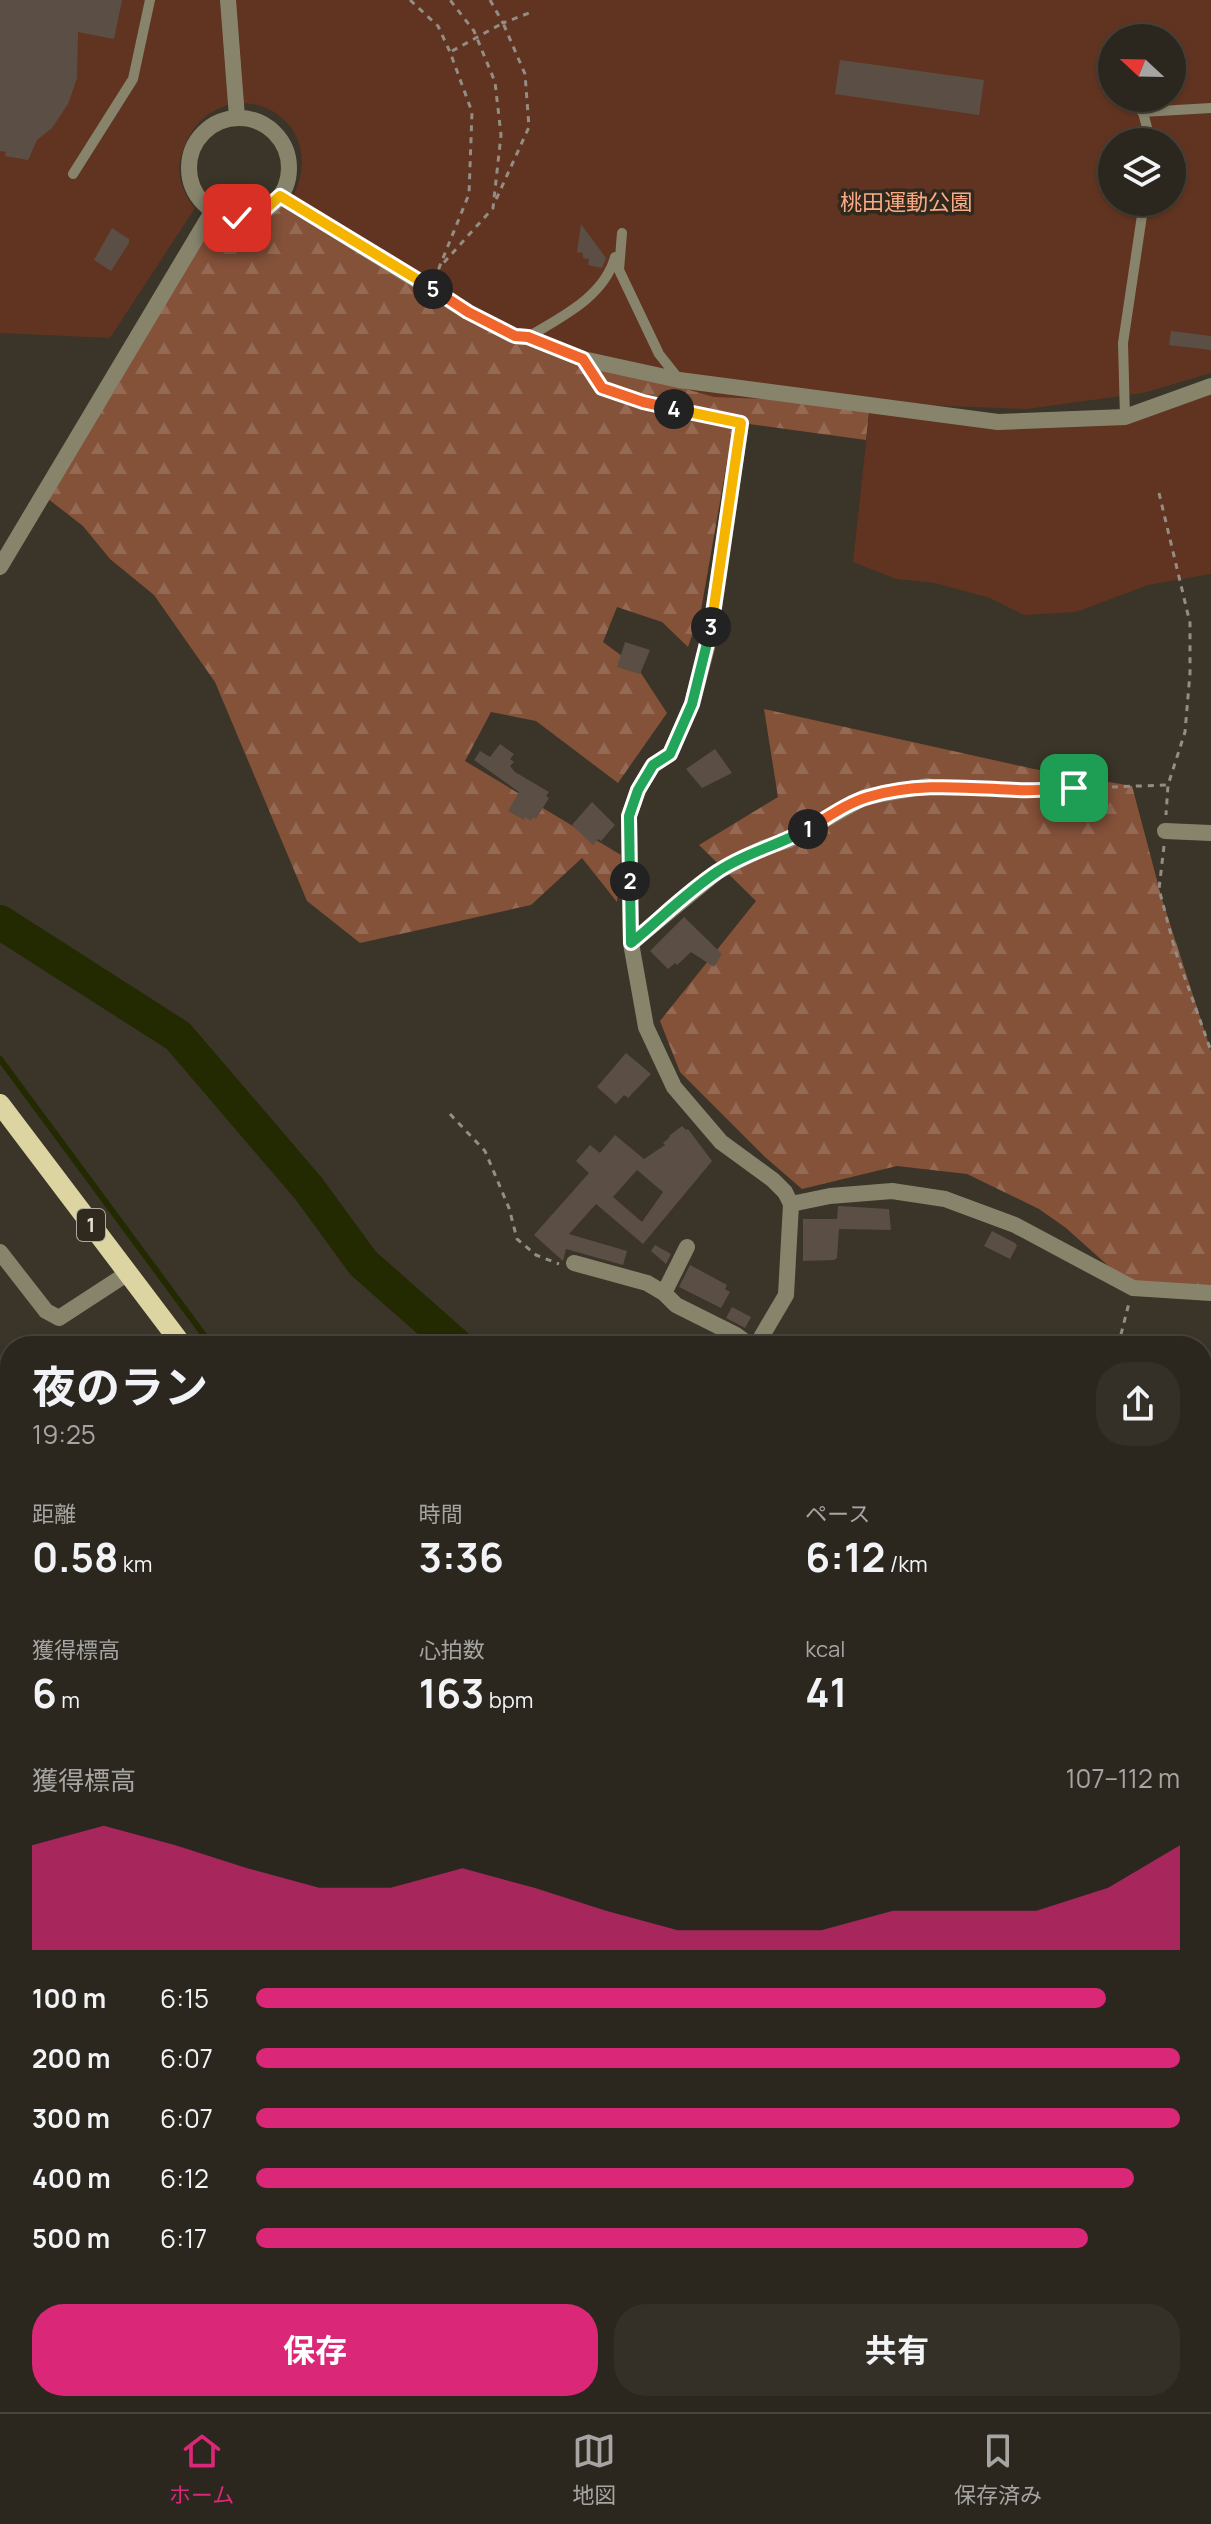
<!DOCTYPE html>
<html lang="ja">
<head>
<meta charset="utf-8">
<style>
	body { margin:0; font-family:Manrope,"Noto Sans JP",sans-serif; background:#342f27; color:#f1f3f6; height:100vh; display:flex; flex-direction:column; font-size:30px; white-space:nowrap }
	* { box-sizing:border-box; margin:0 }
	p { font-size:26px; color:#a6a5a4 }
	.icon { flex:none; width:44px; height:44px; fill:none; stroke:currentColor; stroke-width:2; stroke-linecap:round; stroke-linejoin:round }
	.map { position:relative; flex:1; overflow:hidden }
	.drawer { position:absolute; left:0px; top:1336px; width:1212px; height:1076px; display:flex; flex-direction:column; background:#2c271e; border-radius:32px 32px 0 0; box-shadow:0 2px 6px #0004,0 0 0 2px #48443c }
	.drawer>* { flex:none }
	.needle { width:52px; rotate:292deg }
	.controls { position:absolute; left:1098px; top:24px; display:grid; gap:16px }
	.controls a { display:grid; place-items:center; width:88px; height:88px; border-radius:50%; background:#2c271e; box-shadow:0 2px 6px #0004,0 0 0 2px #48443c; font-size:40px }
	.pin { position:absolute; display:grid; place-items:center; width:68px; height:68px; color:#fff; margin:-34px; border-radius:16px; box-shadow:0 4px 12px #0006 }
	.km { position:absolute; width:40px; height:40px; margin:-20px; border-radius:50%; background:#222; color:#fff; font-size:22px; line-height:40px; text-align:center }
	.round { display:grid; place-items:center; flex:none; width:84px; height:84px; border-radius:32px; background:#342f27 }
	.overview { display:flex; align-items:center; justify-content:space-between; height:136px; padding:0 32px }
	h1 { font-size:44px; font-weight:700; line-height:60px }
	.stats { display:grid; grid-template-columns:repeat(3,1fr); gap:12px; height:136px; padding:8px 32px }
	.stats div { display:grid; align-content:center }
	.stats b { font-size:40px; font-weight:700 }
	.stats small { font-size:22px; font-weight:400 }
	.stats p { font-size:22px }
	.chart { height:224px; padding:16px 32px }
	.chart p { display:flex; justify-content:space-between }
	.chart svg { width:100%; height:144px; margin-top:8px; fill:#db2777; opacity:.7 }
	.button { display:flex; gap:16px; margin-top:auto; padding:16px 32px }
	.button a { flex:1; height:92px; border-radius:32px; background:#db2777; color:#fff; font-size:32px; font-weight:700; line-height:92px; text-align:center }
	.button a+a { background:#342f27; color:#f1f3f6 }
	ul { padding:0 32px; list-style:none; font-size:26px }
	li { display:grid; grid-template-columns:128px 96px 1fr; align-items:center; height:60px }
	li i { height:20px; border-radius:10px; background:#db2777 }
	.tab-bar { display:flex; justify-content:space-around; align-items:center; height:112px; border-top:2px solid #48443c; background:#2c271e; font-size:22px; color:#a6a5a4 }
	.tab-bar a { display:grid; justify-items:center; gap:4px }
	.tab-bar .selected { color:#db2777 }
	.map>svg:first-child { display:block }
	.forest { fill:url(#forest-firs) }
	.park { fill:#603420; fill-rule:evenodd }
	.water { fill:url(#water-waves) }
	.lines { fill:none; stroke-linecap:round; stroke-linejoin:round }
	.stream { stroke:#232900; stroke-width:6 }
	.river { stroke:#232900; stroke-width:34 }
	.building { fill:#5b4f45; fill-rule:evenodd }
	.path { stroke:#938d83; stroke-width:3; stroke-dasharray:6 6; stroke-linecap:butt }
	.service { stroke:#88846c; stroke-width:10 }
	.minor { stroke:#88846c; stroke-width:16 }
	.tertiary { stroke:#88846c; stroke-width:16 }
	.primary { stroke:#dcd4a1; stroke-width:20 }
	.split-1-casing { stroke:#fff; stroke-width:16 }
	.split-2-casing { stroke:#fff; stroke-width:16 }
	.split-3-casing { stroke:#fff; stroke-width:16 }
	.split-4-casing { stroke:#fff; stroke-width:16 }
	.split-5-casing { stroke:#fff; stroke-width:16 }
	.split-6-casing { stroke:#fff; stroke-width:16 }
	.split-1 { stroke:#f0652b; stroke-width:10 }
	.split-2 { stroke:#22a559; stroke-width:10 }
	.split-3 { stroke:#22a559; stroke-width:10 }
	.split-4 { stroke:#f5b400; stroke-width:10 }
	.split-5 { stroke:#f0652b; stroke-width:10 }
	.split-6 { stroke:#f5b400; stroke-width:10 }
	.labels { text-anchor:middle; stroke-width:7; stroke-linejoin:round; paint-order:stroke }
	.shield { fill:#302a1e; stroke:#aea9a0; stroke-width:2 }
	.shield-label { font-size:20px; font-weight:bold; fill:#e4dfd8 }
	.park-label { font-size:22px; fill:#fbaa85; stroke:#302a1e }
</style>
</head>
<body>
<div class="map">
<svg width="1211" height="2412" viewBox="0 0 1211 2412">
	<defs>
		<pattern id="forest-firs" width="22" height="20" patternUnits="userSpaceOnUse" patternTransform="scale(2)"><rect width="22" height="20" fill="#845139"/><path d="M5 1l3.5 6h-7zM16 11l3.5 6h-7z" fill="#956a55"/></pattern>
		<pattern id="water-waves" width="16" height="10" patternUnits="userSpaceOnUse" patternTransform="scale(2)"><rect width="16" height="10" fill="#232900"/><path d="M0 5q4-4 8 0t8 0" fill="none" stroke="#434824"/></pattern>
	</defs>
	<rect width="100%" height="100%" fill="#3b3428"/>
	<!-- forest -->
	<g class="forest">
		<path d="M278 203 870 403 866 440 734 422 701 610 688 647 662 622 617 607 603 642 637 667 667 713 618 783 536 721 491 712 465 761 621 855 617 902 582 858 531 905 360 943 307 901 215 682 154 595 110 559 83 526 43 495 209 217C237 227 257 226 278 203Z"/>
		<path d="M764 709 1034 769 1132 786 1162 899 1211 1051V1293L1133 1288 1066 1228 1039 1209 967 1174 897 1166 802 1189 765 1157 680 1072 660 1021 756 901 699 845 778 797Z"/>
	</g>
	<!-- park -->
	<g class="park">
		<path d="M0 0H1211V373L1143 393 1027 409 714 397 563 354 515 336 293 197C335 110 215 62 183 150 175 171 181 192 195 208L110 338 0 333ZM1112 38H1172V98H1112ZM1112 142H1172V202H1112Z"/>
		<path d="M1211 387V574L1148 585 1076 612 1024 615 990 598 935 583 896 579 853 562 870 406 991 420 1084 418Z"/>
	</g>
	<!-- water -->
	<path class="water" d="M0 1603 10 1613V2402H327L324 2412H0Z"/>
	<g class="lines">
		<!-- stream -->
		<g class="stream">
			<path d="M0 1059 212 1346"/>
			<path d="M1202 1828 1211 1834"/>
			<path d="M1202 2139 1211 2144"/>
		</g>
		<!-- river -->
		<g class="river">
			<path d="M0 922 178 1036 309 1189 363 1263 457 1346"/>
			<path d="M1186 2402 1208 2412"/>
		</g>
	</g>
	<!-- building -->
	<g class="building">
		<path d="M0 0H122L114 39 78 32 77 78 68 104 52 128 37 140 28 160 5 156 6 152 0 151Z"/>
		<path d="M840 60 984 80 979 115 835 94Z"/>
		<path d="M581 224 606 258 602 268 588 265 589 259 583 258V253L577 252Z"/>
		<path d="M112 228 129 239V243L111 271 94 260Z"/>
		<path d="M1171 331 1211 336V350L1169 345Z"/>
		<path d="M625 642 650 650 640 674 617 667Z"/>
		<path d="M500 744 514 754 510 759 514 762 510 766 515 772 549 792 546 796 549 798 536 819 533 817 531 821 525 817 524 820 508 811 519 792 474 760 480 751 490 757Z"/>
		<path d="M715 749 732 773 702 788 686 769Z"/>
		<path d="M592 802 615 825 601 841 598 839 593 845 572 825Z"/>
		<path d="M684 917 722 954 714 967 691 952 677 965 675 963 668 969 650 951Z"/>
		<path d="M626 1053 651 1074 628 1098 624 1095 616 1104 597 1087Z"/>
		<path d="M682 1126 686 1130 688 1129 712 1161 643 1244 596 1204 569 1234 627 1251 623 1265 566 1249 563 1261 534 1235 589 1173 576 1161 590 1145 600 1153 615 1135 644 1159 665 1145 663 1143 670 1137 669 1136ZM637 1170 663 1192 642 1222 613 1197Z"/>
		<path d="M838 1206 889 1209 891 1230 839 1229 837 1258 834 1260 803 1261V1219H837Z"/>
		<path d="M992 1231 1015 1243 1017 1246 1010 1259 984 1246Z"/>
		<path d="M655 1245 671 1254 666 1264 651 1251Z"/>
		<path d="M690 1265 727 1285 725 1289 730 1292 721 1308 679 1287Z"/>
		<path d="M732 1307 751 1317 745 1328 726 1318Z"/>
	</g>
	<g class="lines">
		<!-- path -->
		<g class="path">
			<path d="M410 0 438 26 450 52 472 112 469 194 439 268 493 208 501 135 495 82 474 31 450 0"/>
			<path d="M490 0 503 23 529 13"/>
			<path d="M452 51 503 23 525 74 529 127 494 204"/>
			<path d="M1159 493 1190 623V673L1185 732 1168 785 1166 815"/>
			<path d="M944 786 1019 790 1168 785"/>
			<path d="M1164 846 1159 889 1175 950 1211 1051"/>
			<path d="M450 1114 485 1151 509 1208 517 1239 536 1255 559 1264"/>
			<path d="M1118 1346 1129 1303"/>
			<path d="M1202 1708 1211 1717"/>
		</g>
		<!-- service -->
		<g class="service">
			<path d="M1126 98 1141 105 1149 135 1148 142"/>
			<path d="M1142 112 1211 108"/>
			<path d="M73 174 133 79 150 0"/>
			<path d="M622 233 619 270 659 354 678 378"/>
			<path d="M528 337C561 317 604 297 615 257"/>
			<path d="M583 359 602 388 643 402 741 423"/>
			<path d="M1125 417 1123 343 1144 202"/>
		</g>
		<!-- minor -->
		<g class="minor">
			<path d="M280 196 468 312 515 336 528 337 583 359 679 380 998 422 1125 417 1211 386"/>
			<path d="M1165 831 1211 833"/>
			<path d="M631 943 717 872 763 848 789 840 865 797 928 786"/>
			<path d="M791 1204 830 1196 892 1191 945 1199 1015 1225 1133 1288 1211 1293"/>
			<path d="M0 1252 46 1311 59 1318 128 1273"/>
			<path d="M574 1263 647 1283 664 1293 676 1305 736 1335 751 1346"/>
			<path d="M664 1293 687 1247"/>
			<path d="M1116 2402 1139 2412"/>
			<path d="M462 2412 464 2402"/>
			<path d="M574 2412 576 2402"/>
		</g>
		<!-- tertiary -->
		<g class="tertiary">
			<path d="M228 0 237 117"/>
			<circle cx="239" cy="168" r="50"/>
			<path d="M741 423 710 636 692 704 670 754 653 765 638 790 629 816 631 943 646 1027 674 1087 721 1142 773 1180 785 1192 791 1204 786 1295 756 1346"/>
			<path d="M0 567 213 210"/>
		</g>
		<!-- primary -->
		<g class="primary">
			<path d="M0 1104 183 1346"/>
			<path d="M1202 1758 1211 1760"/>
		</g>
	</g>
	<g class="lines">
		<defs>
			<path id="split-1" d="M808 829C827 818 847 803 868 797 918 782 967 788 1017 790 1036 791 1055 789 1074 788"/>
			<path id="split-2" d="M630 881 631 943C659 920 687 892 717 872 745 853 779 845 808 829"/>
			<path id="split-3" d="M630 881 629 816 638 790 653 765 670 754 692 704 711 627"/>
			<path id="split-4" d="M674 409 741 423 711 627"/>
			<path id="split-5" d="M433 289 468 312 515 336 528 337 583 359 602 388 643 402 674 409"/>
			<path id="split-6" d="M237 218 261 213 280 196 433 289"/>
		</defs>
		<!-- split-1 casing -->
		<use href="#split-1" class="split-1-casing"/>
		<!-- split-2 casing -->
		<use href="#split-2" class="split-2-casing"/>
		<!-- split-3 casing -->
		<use href="#split-3" class="split-3-casing"/>
		<!-- split-4 casing -->
		<use href="#split-4" class="split-4-casing"/>
		<!-- split-5 casing -->
		<use href="#split-5" class="split-5-casing"/>
		<!-- split-6 casing -->
		<use href="#split-6" class="split-6-casing"/>
		<!-- split-1 -->
		<use href="#split-1" class="split-1"/>
		<!-- split-2 -->
		<use href="#split-2" class="split-2"/>
		<!-- split-3 -->
		<use href="#split-3" class="split-3"/>
		<!-- split-4 -->
		<use href="#split-4" class="split-4"/>
		<!-- split-5 -->
		<use href="#split-5" class="split-5"/>
		<!-- split-6 -->
		<use href="#split-6" class="split-6"/>
	</g>
	<g class="labels">
		<!-- shield labels -->
		<rect class="shield" x="77" y="1209" width="28" height="32" rx="6"/>
		<g class="shield-label">
			<text x="91" y="1232">1</text>
		</g>
		<!-- park labels -->
		<g class="park-label">
			<text x="906" y="210">桃田運動公園</text>
		</g>
	</g>
</svg>
<div class="controls">
<a><svg class="needle" viewBox="-14 -14 28 28"><path d="M0-13l5 13h-10z" fill="#e53935"/><path d="M0 13l5-13h-10z" fill="#a6a5a4"/></svg></a>
<a><svg class="icon" aria-label="layers" viewBox="0 0 24 24"><path d="M12 4l9 5-9 5-9-5zM3 14l9 5 9-5"/></svg></a>
</div>
<div class="pin" style="left:1074px;top:788px;background:#1e9e55"><svg class="icon" aria-label="arrive" viewBox="0 0 24 24"><path d="M6 21V4h12l-3 4 3 4H6"/></svg></div>
<div class="pin" style="left:237px;top:218px;background:#d93025"><svg class="icon" aria-label="check" viewBox="0 0 24 24"><path d="M5 12l5 5 9-10"/></svg></div>
<b class="km" style="left:808px;top:829px">1</b>
<b class="km" style="left:630px;top:881px">2</b>
<b class="km" style="left:711px;top:627px">3</b>
<b class="km" style="left:674px;top:409px">4</b>
<b class="km" style="left:433px;top:289px">5</b>
<section class="drawer">
<div class="overview"><div><h1>夜のラン</h1><p>19:25</p></div><a class="round"><svg class="icon" aria-label="share" viewBox="0 0 24 24"><path d="M12 15V3M7 8l5-5 5 5M5 13v7h14v-7"/></svg></a></div>
<div class="stats">
<div><p>距離</p><b>0.58<small> km</small></b></div>
<div><p>時間</p><b>3:36</b></div>
<div><p>ペース</p><b>6:12<small> /km</small></b></div>
</div>
<div class="stats">
<div><p>獲得標高</p><b>6<small> m</small></b></div>
<div><p>心拍数</p><b>163<small> bpm</small></b></div>
<div><p>kcal</p><b>41</b></div>
</div>
<div class="chart"><p><span>獲得標高</span>107–112 m</p>
<svg viewBox="0 0 160 44" preserveAspectRatio="none"><path d="M0 44V12L10 6L20 12L30 19L40 25L50 25L60 19L70 25L80 32L90 38L100 38L110 38L120 32L130 32L140 32L150 25L160 12V44z"/></svg>
</div>
<ul>
<li><b>100 m</b>6:15<i style="width:92%"></i></li>
<li><b>200 m</b>6:07<i style="width:100%"></i></li>
<li><b>300 m</b>6:07<i style="width:100%"></i></li>
<li><b>400 m</b>6:12<i style="width:95%"></i></li>
<li><b>500 m</b>6:17<i style="width:90%"></i></li>
</ul>
<div class="button"><a>保存</a><a>共有</a></div>
</section>
</div>
<nav class="tab-bar">
<a class="selected"><svg class="icon" aria-label="home" viewBox="0 0 24 24"><path d="M3 11l9-7 9 7M6 9v11h12V9"/></svg>ホーム</a>
<a><svg class="icon" aria-label="map" viewBox="0 0 24 24"><path d="M3 6l6-2 6 2 6-2v14l-6 2-6-2-6 2zM9 4v14M15 6v14"/></svg>地図</a>
<a><svg class="icon" aria-label="saved" viewBox="0 0 24 24"><path d="M7 4h10v16l-5-4-5 4z"/></svg>保存済み</a>
</nav>
</body>
</html>
